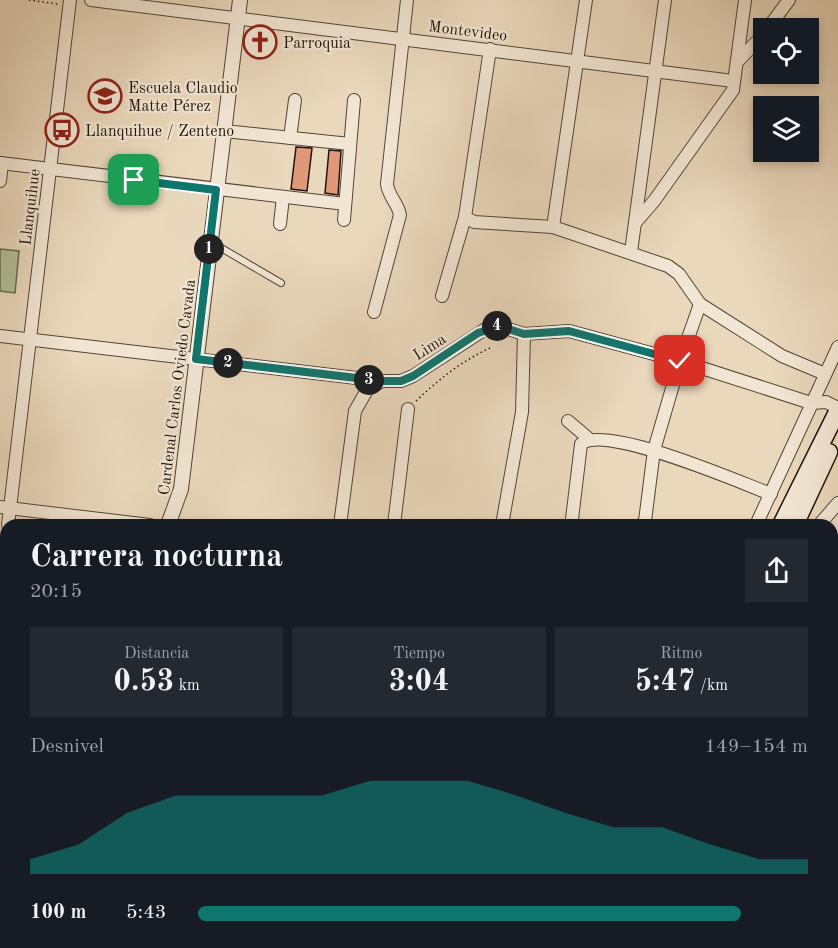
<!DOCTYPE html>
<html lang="es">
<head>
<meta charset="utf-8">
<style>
	body { margin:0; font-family:"Old Standard TT",serif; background:#242831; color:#f1f3f6; height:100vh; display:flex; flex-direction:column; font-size:22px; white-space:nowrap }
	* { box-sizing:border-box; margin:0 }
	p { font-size:20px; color:#9ea1a6 }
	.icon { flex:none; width:33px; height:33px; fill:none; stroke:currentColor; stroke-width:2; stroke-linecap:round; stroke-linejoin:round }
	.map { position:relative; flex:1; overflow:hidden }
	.drawer { position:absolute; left:0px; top:519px; width:838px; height:429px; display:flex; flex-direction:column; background:#171b24; border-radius:18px 18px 0 0; box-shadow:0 3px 9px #0003 }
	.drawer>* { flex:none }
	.buttons { position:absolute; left:753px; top:18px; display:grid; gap:12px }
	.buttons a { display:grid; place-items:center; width:66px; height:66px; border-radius:0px; background:#171b24; box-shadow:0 3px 9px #0003; font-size:30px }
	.pin { position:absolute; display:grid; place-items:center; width:51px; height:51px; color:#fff; margin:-26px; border-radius:12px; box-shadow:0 3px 9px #0006 }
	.km { position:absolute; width:30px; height:30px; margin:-15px; border-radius:50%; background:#222; color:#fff; font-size:16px; line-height:30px; text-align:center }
	.round { display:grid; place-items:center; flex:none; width:63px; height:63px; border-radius:0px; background:#242831 }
	.head { display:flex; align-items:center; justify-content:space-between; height:102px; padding:0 30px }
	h1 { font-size:33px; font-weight:600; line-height:45px }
	.stats { display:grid; grid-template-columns:repeat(3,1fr); gap:9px; height:102px; padding:6px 30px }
	.stats div { display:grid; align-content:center; border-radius:0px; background:#242831; text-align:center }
	.stats b { font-size:30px; font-weight:600 }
	.stats small { font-size:16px; font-weight:400 }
	.stats p { font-size:16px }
	.chart { height:168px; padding:12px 30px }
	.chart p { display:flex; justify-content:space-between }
	.chart svg { width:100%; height:108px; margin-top:6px; fill:#0f766e; opacity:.7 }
	ul { padding:0 30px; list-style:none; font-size:20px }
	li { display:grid; grid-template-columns:96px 72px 1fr; align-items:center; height:45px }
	li i { height:15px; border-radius:8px; background:#0f766e }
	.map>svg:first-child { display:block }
	.green { fill:#b1c095; stroke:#686a50; stroke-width:1.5 }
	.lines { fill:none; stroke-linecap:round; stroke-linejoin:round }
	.stream { stroke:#68786d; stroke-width:3 }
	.building { fill:#e09978; stroke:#20140a; stroke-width:1.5 }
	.service-casing { stroke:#524536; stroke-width:8 }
	.minor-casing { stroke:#524536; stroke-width:14 }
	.tertiary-casing { stroke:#524536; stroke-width:16 }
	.secondary-casing { stroke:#20140a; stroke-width:19 }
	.path { stroke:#20140a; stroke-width:1.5; stroke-dasharray:1.5 3; stroke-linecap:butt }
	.service { stroke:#f1e6d3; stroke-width:6 }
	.minor { stroke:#f1e6d3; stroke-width:12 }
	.tertiary { stroke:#f1e6d3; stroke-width:14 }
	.secondary { stroke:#f1e6d3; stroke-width:16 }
	.route-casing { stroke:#fff; stroke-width:12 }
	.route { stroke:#0f766e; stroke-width:8 }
	.labels { text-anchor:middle; stroke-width:4.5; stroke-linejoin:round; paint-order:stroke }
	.street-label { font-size:16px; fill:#20140a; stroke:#f1e6d3 }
	.poi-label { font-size:16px; fill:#20140a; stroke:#f1e6d3; text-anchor:start }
</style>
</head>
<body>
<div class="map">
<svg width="838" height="948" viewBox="0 0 838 948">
	<rect width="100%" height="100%" fill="#ead8bc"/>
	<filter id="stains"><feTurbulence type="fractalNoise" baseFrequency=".00333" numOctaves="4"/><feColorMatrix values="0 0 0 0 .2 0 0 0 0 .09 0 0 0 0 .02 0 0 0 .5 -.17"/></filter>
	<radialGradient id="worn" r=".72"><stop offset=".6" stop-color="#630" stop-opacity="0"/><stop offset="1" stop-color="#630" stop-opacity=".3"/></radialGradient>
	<!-- green -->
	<g class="green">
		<path d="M0 249 19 251 15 293 0 291Z"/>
		<path d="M0 878 6 882V942H15L11 948H0Z"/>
	</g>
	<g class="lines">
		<!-- stream -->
		<g class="stream">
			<path d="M832 540 838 536"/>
			<path d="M832 666 838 677"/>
		</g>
	</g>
	<!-- building -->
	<g class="building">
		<path d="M296 147 312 148 307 191 291 189Z"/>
		<path d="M329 150 341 151 338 195 325 193Z"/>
	</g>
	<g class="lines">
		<defs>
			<path id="service" d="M211 242 281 283"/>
			<g id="minor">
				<path d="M91 0 733 81"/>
				<path d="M768 28 789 0"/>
				<path d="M739 60 764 34"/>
				<path d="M224 131 350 144"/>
				<path d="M290 138 295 100"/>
				<path d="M0 163 345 204"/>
				<path d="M0 181 2 163"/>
				<path d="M465 217 474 222 553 227 668 266 679 274 700 304 782 356 825 374"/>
				<path d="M344 220 354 100"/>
				<path d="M635 223 654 201 733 90 745 0"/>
				<path d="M280 224 283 197"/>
				<path d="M553 227 586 0"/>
				<path d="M631 252 665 0"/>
				<path d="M442 296 465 217 490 49"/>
				<path d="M374 312 400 215C398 203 388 196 387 184L407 0"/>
				<path d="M0 336 382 381H401L413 376 487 328 499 326 524 334 569 331 680 361 811 403 826 402 838 408"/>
				<path d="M568 421 588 438"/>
				<path d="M0 507 150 525"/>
				<path d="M572 519 581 444C606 424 739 482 771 494"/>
				<path d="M8 525 70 0"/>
				<path d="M340 525 355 411 367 390 382 381"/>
				<path d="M394 525 408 409"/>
				<path d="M502 525 522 412 524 334"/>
				<path d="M641 525 645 521 654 450 680 361 700 304"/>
				<path d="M756 525 838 347"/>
				<path d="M819 525 838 503"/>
				<path d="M0 580 6 538"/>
				<path d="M0 670 6 671"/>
				<path d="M0 876 6 879"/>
				<path d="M329 942 336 948"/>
				<path d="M482 942 492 948"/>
				<path d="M598 942 608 948"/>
				<path d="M17 948 21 942"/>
				<path d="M62 948 66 942"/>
				<path d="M241 948 242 942"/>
				<path d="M287 948V942"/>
			</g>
			<g id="tertiary">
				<path d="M168 525 181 489 240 0"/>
				<path d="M0 826 6 815"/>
			</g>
			<g id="secondary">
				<path d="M781 525 838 410"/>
				<path d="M795 525 829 452"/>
				<path d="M576 948 579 942"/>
				<path d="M589 948 591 942"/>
			</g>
		</defs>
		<!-- service casing -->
		<use href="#service" class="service-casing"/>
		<!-- minor casing -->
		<use href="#minor" class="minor-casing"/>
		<!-- tertiary casing -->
		<use href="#tertiary" class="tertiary-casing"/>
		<!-- secondary casing -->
		<use href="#secondary" class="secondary-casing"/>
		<!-- path -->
		<g class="path">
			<path d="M29 0 58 4"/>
			<path d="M416 401C439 379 462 361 490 348"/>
		</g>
		<!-- service -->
		<use href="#service" class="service"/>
		<!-- minor -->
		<use href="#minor" class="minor"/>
		<!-- tertiary -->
		<use href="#tertiary" class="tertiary"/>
		<!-- secondary -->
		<use href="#secondary" class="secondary"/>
	</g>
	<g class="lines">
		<defs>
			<path id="route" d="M134 180 216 190 196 359 382 381H401L413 376 478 333 499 326 524 334 569 331 680 361"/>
		</defs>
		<!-- route casing -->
		<use href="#route" class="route-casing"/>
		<!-- route -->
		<use href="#route" class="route"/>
	</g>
	<!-- icons -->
	<defs>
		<symbol id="church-ring" viewBox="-11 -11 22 22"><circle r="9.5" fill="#f1e6d3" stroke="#8f2418" stroke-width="1.5"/><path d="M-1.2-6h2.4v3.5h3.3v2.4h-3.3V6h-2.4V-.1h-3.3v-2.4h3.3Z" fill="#8f2418"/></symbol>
		<symbol id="school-ring" viewBox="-11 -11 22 22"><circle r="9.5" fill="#f1e6d3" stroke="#8f2418" stroke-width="1.5"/><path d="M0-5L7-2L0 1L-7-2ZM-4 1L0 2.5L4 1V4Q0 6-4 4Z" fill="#8f2418"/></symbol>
		<symbol id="bus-ring" viewBox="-11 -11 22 22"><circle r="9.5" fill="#f1e6d3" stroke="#8f2418" stroke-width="1.5"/><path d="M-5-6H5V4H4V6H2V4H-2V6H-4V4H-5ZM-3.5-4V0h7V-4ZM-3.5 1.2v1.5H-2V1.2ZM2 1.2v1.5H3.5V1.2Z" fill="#8f2418"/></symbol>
	</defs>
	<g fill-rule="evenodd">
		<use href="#church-ring" x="241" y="23" width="38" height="38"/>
		<use href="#school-ring" x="86" y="77" width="38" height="38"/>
		<use href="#bus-ring" x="43" y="111" width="38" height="38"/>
	</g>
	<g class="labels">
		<!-- street labels -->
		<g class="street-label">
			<text transform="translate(468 30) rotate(7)" y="6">Montevideo</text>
			<text transform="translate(29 207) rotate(-83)" y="6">Llanquihue</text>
			<text transform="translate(429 346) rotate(-33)" y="6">Lima</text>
			<text transform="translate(176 387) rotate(-83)" y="6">Cardenal Carlos Oviedo Cavada</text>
		</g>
		<!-- poi labels -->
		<g class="poi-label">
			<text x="283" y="48">Parroquia</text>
			<text x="128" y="93">Escuela Claudio<tspan x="128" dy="18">Matte Pérez</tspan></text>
			<text x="85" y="136">Llanquihue / Zenteno</text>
		</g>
	</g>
	<rect width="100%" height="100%" filter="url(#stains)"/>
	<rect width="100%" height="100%" fill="url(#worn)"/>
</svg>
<div class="buttons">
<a><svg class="icon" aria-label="locate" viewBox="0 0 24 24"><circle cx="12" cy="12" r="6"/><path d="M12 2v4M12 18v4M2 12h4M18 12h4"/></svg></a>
<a><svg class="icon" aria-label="layers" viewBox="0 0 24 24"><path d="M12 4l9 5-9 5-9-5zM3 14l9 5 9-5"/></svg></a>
</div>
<div class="pin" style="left:134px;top:180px;background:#1e9e55"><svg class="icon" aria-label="arrive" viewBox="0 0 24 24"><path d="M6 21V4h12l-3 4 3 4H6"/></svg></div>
<div class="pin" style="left:680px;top:361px;background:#d93025"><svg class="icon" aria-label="check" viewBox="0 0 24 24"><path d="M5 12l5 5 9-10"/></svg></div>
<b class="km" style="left:209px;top:249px">1</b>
<b class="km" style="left:228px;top:363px">2</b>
<b class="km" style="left:369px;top:380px">3</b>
<b class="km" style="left:497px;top:326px">4</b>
<section class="drawer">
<div class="head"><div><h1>Carrera nocturna</h1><p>20:15</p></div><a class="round"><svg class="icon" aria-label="share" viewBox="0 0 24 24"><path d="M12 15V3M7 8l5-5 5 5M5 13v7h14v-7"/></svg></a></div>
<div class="stats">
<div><p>Distancia</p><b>0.53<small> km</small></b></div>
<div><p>Tiempo</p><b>3:04</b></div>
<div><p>Ritmo</p><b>5:47<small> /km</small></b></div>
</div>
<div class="chart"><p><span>Desnivel</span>149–154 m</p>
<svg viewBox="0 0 160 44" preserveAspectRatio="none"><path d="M0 44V38L10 32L20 19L30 12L40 12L50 12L60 12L70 6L80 6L90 6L100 12L110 19L120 25L130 25L140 32L150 38L160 38V44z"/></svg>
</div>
<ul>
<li><b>100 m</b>5:43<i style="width:89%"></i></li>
</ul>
</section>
</div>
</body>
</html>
